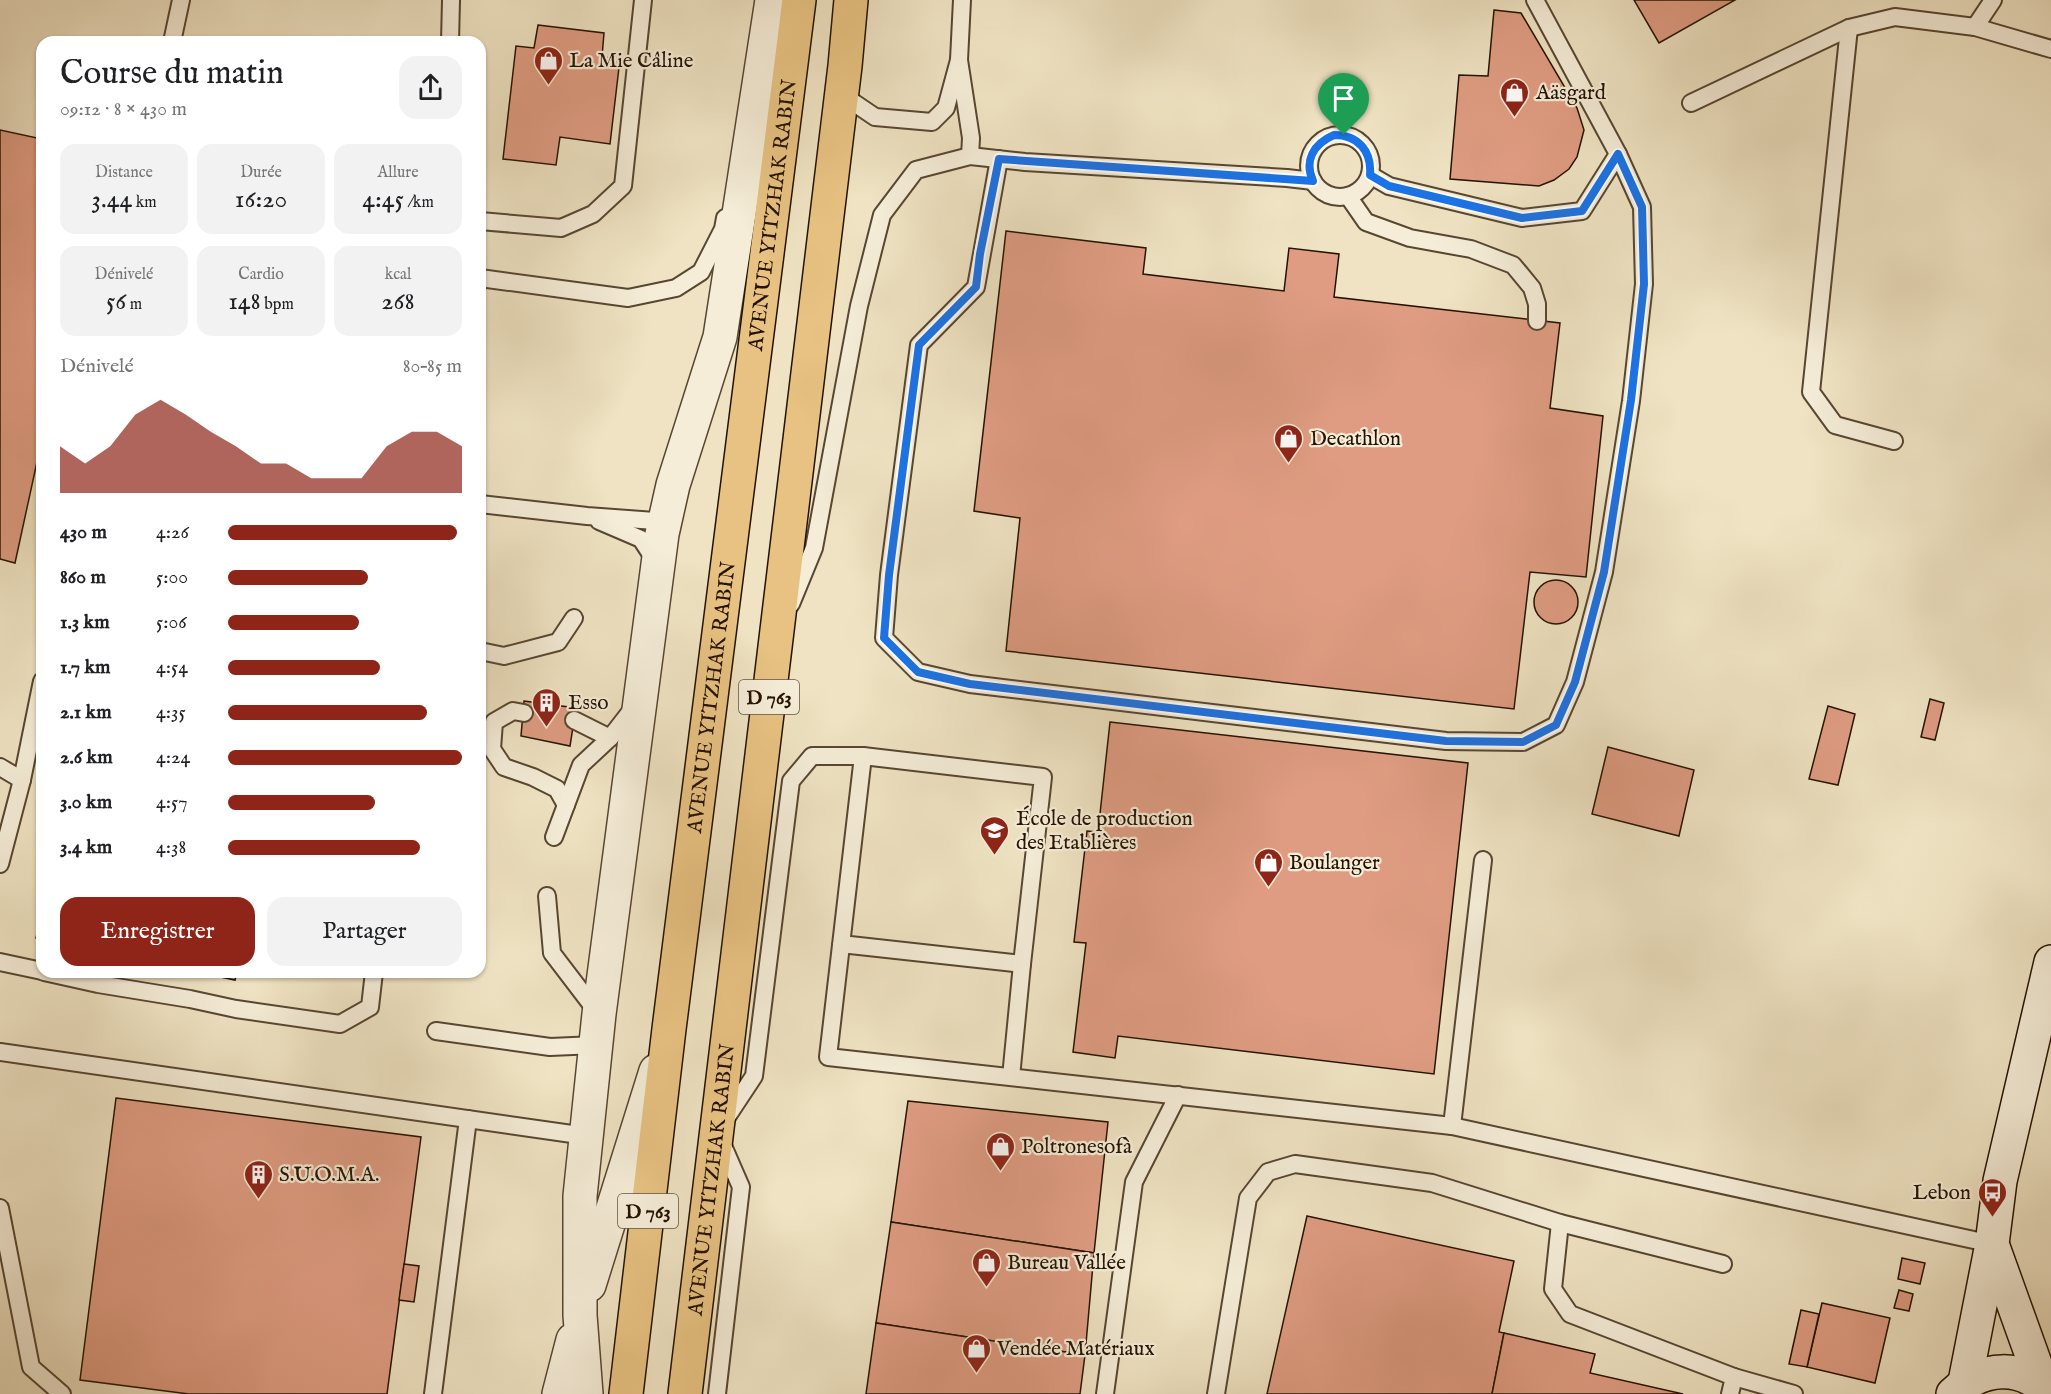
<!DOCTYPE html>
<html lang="fr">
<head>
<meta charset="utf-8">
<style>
	body { margin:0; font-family:"IM FELL English",serif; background:#f2f2f2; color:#202124; height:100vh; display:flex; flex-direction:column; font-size:22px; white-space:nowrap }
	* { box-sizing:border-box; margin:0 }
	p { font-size:20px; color:#757577 }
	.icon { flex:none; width:33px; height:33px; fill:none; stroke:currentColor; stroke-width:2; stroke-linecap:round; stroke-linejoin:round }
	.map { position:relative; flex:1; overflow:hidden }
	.drawer { position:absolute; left:36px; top:36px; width:450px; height:942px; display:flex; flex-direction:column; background:#fff; border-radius:18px; box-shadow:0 2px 4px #0004 }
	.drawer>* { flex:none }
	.pin { position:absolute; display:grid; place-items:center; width:51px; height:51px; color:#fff; margin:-62px -26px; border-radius:50% 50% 50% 0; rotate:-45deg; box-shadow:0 0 6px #0007 }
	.pin .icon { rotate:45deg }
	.round { display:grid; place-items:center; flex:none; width:63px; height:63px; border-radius:18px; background:#f2f2f2 }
	.summary { display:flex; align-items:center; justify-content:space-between; height:102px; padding:0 24px }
	h1 { font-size:33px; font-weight:600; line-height:45px }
	.figures { display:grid; grid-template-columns:repeat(3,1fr); gap:9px; height:102px; padding:6px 24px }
	.figures div { display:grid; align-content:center; border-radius:15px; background:#f2f2f2; text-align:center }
	.figures b { font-size:26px; font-weight:600 }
	.figures small { font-size:16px; font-weight:400 }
	.figures p { font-size:16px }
	.chart { height:168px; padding:12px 24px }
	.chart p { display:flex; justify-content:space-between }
	.chart svg { width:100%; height:108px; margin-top:6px; fill:#8f2418; opacity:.7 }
	.action { display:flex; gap:12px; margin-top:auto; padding:12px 24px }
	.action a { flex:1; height:69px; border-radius:18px; background:#8f2418; color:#fff; font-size:24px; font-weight:600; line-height:69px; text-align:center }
	.action a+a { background:#f2f2f2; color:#202124 }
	ul { padding:0 24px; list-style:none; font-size:20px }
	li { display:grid; grid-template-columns:96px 72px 1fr; align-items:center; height:45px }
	li i { height:15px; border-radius:8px; background:#8f2418 }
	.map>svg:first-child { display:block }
	.building { fill:#df9c82; stroke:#241200; stroke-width:1.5 }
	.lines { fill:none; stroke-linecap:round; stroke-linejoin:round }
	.lane-casing { stroke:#574631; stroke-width:20 }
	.street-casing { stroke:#574631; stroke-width:36 }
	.secondary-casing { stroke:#241200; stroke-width:36 }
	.primary-casing { stroke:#241200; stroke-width:36 }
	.lane { stroke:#f5edd8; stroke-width:16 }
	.street { stroke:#f5edd8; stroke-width:33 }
	.secondary { stroke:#f5edd8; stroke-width:33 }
	.primary { stroke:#e8c282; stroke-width:33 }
	.route-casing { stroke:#fff; stroke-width:12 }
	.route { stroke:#1a73e8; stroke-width:8 }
	.labels { text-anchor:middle; stroke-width:4.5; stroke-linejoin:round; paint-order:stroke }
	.shield { fill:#f5edd8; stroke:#635441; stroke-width:1.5 }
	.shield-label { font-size:20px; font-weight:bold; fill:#241200 }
	.poi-label { font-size:21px; fill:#241200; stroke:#f5edd8; text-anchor:start }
	.street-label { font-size:21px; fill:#241200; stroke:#f5edd8 }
</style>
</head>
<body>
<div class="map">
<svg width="2051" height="1394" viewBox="0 0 2051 1394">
	<rect width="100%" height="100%" fill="#efe3c3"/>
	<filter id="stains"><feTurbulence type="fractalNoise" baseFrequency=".00333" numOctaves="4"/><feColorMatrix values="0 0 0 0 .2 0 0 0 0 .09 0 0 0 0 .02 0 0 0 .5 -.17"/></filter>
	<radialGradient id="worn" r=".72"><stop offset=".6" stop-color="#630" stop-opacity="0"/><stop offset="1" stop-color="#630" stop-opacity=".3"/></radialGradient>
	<!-- building -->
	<g class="building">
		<path d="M1634 0H1735L1659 43Z"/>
		<path d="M1494 10 1521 13 1577 108 1584 130 1577 157 1569 169 1554 180 1539 186 1450 179 1459 75 1488 76Z"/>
		<path d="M538 25 604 33 602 57 620 59 610 144 560 137 556 165 503 159 516 46 534 48Z"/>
		<path d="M0 130 42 139V439L15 563 0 559Z"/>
		<path d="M1006 231 1146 248 1143 274 1284 291 1289 248 1339 254 1334 297 1560 323 1550 408 1603 416 1586 577 1530 572 1514 709 1006 651 1020 518 974 511Z"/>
		<circle cx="1556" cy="602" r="22"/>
		<path d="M1930 699 1944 703 1935 740 1921 737Z"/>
		<path d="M524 701 576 708 570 746 521 736Z"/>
		<path d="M1828 706 1855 714 1838 785 1809 779Z"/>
		<path d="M1110 722 1468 763 1434 1074 1118 1036 1115 1058 1073 1052 1086 943 1074 942 1087 831 1098 832Z"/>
		<path d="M1608 747 1694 770 1679 836 1592 814Z"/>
		<path d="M42 913V940L36 938Z"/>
		<path d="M197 972H237L235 980Z"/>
		<path d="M116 1098 421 1137 387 1394H189L80 1380Z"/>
		<path d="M908 1101 1108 1122 1094 1253 891 1222Z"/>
		<path d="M1307 1216 1514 1261 1499 1332 1504 1333 1492 1394H1267Z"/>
		<path d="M891 1222 1094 1253 1085 1355 876 1323Z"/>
		<path d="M1902 1258 1925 1263 1920 1284 1898 1279Z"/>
		<path d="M404 1264 419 1266 414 1302 399 1300Z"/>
		<path d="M1899 1290 1913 1294 1909 1311 1894 1308Z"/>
		<path d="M1822 1303 1890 1318 1875 1383 1807 1367Z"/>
		<path d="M1801 1310 1819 1314 1807 1367 1789 1364Z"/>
		<path d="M876 1323 1085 1355 1080 1394H866Z"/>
		<path d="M1504 1333 1595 1354 1590 1373 1683 1394H1492Z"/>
	</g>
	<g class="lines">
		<defs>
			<g id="lane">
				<path d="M962 0 959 60 971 138 970 156"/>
				<path d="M1975 27 1993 0"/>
				<path d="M1849 28 1811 392 1835 425 1894 441"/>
				<path d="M172 42 181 0"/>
				<path d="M450 42 451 0"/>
				<path d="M841 94 875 117 932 122 946 108 959 60"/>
				<path d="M1691 103 1849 28 1895 17 1975 27 2051 49"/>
				<circle cx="1340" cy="166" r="31"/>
				<path d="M999 159 976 287 919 345 889 575 884 638 918 672 970 684 1446 741 1523 742 1556 725 1575 682 1604 572 1631 401 1644 284 1642 207 1618 154"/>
				<path d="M1370 175 1389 186 1522 218 1582 211 1618 154 1535 0"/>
				<path d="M1348 196 1366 222 1410 238 1471 249 1513 265 1532 288 1537 304V321"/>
				<path d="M480 221 561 228 593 214 623 186 643 0"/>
				<path d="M480 278 628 298 676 288 701 272 723 229 725 218"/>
				<path d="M480 504 587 516 655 521 662 507"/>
				<path d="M599 521 641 539 656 562"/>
				<path d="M791 604 814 548 859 306 882 215 916 170 970 156 1025 162 1287 178 1313 181"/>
				<path d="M480 651 504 656 558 642 574 618"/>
				<path d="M524 713 513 711 494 722 492 749 504 767 533 777 557 789 566 805"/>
				<path d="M574 720 610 738"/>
				<path d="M0 767 22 780"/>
				<path d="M554 837 581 765 610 738 634 707"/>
				<path d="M0 864 22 780 42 681"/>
				<path d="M547 896 552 953 597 1012"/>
				<path d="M841 944 1022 964 1043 777 863 756 828 1057 1452 1126 1992 1244"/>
				<path d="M0 962 42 971"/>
				<path d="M44 972 98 984 190 999 236 1009 340 1024 370 1007 374 972"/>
				<path d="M436 1031 550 1047 596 1045"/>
				<path d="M0 1052 586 1136"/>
				<path d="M1011 1077 1022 964"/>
				<path d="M1452 1126 1483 860"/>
				<path d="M0 1208 31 1367 62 1394"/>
				<path d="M1560 1223 1553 1289 1570 1314 1734 1377 1794 1394"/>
				<path d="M433 1394 468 1119"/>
				<path d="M717 1394 741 1187 717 1132 754 1076 791 781 812 756H863"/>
				<path d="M1105 1394 1134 1182 1178 1095"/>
				<path d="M1216 1394 1248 1198 1268 1172 1295 1164 1432 1183 1560 1223 1723 1264"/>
				<path d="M1730 1394 1734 1377"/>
			</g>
			<g id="street">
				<path d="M589 1285 656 1071"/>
				<path d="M559 1394 573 1340"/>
				<path d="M586 1394 580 1315V1196L599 1014 662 534 673 485 720 337 772 0"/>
			</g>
			<g id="secondary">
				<path d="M1992 1244 2043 1386"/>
				<path d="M1965 1382 1992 1244 2000 1181 2051 962"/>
				<path d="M1953 1394C1982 1366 2022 1363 2050 1394"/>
			</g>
			<g id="primary">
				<path id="s1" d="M626 1394 669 1029 799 0"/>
				<path id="s2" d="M685 1394 845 66 851 0"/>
			</g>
		</defs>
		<!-- lane casing -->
		<use href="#lane" class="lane-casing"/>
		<!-- street casing -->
		<use href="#street" class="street-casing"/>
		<!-- secondary casing -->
		<use href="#secondary" class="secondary-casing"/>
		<!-- primary casing -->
		<use href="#primary" class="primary-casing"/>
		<!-- lane -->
		<use href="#lane" class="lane"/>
		<!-- street -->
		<use href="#street" class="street"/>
		<!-- secondary -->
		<use href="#secondary" class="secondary"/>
		<!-- primary -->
		<use href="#primary" class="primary"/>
	</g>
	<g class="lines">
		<defs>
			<path id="route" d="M1334 135C1358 135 1372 151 1370 175L1389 186 1522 218 1582 211 1618 154 1642 207 1644 284 1631 400 1604 572 1575 682 1556 725 1523 742 1446 741 970 684 918 672 884 638 889 575 919 345 976 287 980 254 999 159 1313 181C1304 161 1313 144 1334 135Z"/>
		</defs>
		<!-- route casing -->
		<use href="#route" class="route-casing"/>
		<!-- route -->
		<use href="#route" class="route"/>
	</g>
	<!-- icons -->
	<defs>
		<symbol id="shop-pin" viewBox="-11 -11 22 30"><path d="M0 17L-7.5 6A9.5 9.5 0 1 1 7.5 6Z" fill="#8f2418" stroke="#f5edd8"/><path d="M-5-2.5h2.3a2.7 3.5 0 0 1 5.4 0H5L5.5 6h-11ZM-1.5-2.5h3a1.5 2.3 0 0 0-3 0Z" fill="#fff"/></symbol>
		<symbol id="building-pin" viewBox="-11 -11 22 30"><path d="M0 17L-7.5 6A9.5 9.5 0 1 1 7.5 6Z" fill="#8f2418" stroke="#f5edd8"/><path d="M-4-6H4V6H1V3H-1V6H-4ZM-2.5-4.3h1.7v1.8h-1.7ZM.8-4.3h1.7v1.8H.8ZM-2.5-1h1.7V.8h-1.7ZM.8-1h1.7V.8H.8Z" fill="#fff"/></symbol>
		<symbol id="school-pin" viewBox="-11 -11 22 30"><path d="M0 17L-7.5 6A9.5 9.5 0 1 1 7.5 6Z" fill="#8f2418" stroke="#f5edd8"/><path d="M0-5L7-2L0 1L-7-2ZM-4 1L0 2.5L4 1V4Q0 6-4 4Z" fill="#fff"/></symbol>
		<symbol id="bus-pin" viewBox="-11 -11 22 30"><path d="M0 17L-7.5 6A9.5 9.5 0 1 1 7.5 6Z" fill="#8f2418" stroke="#f5edd8"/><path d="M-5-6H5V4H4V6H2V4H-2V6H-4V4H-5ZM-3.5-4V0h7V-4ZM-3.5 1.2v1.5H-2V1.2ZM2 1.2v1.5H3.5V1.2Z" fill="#fff"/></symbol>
	</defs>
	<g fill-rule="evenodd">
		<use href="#shop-pin" x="532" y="44" width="33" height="45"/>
		<use href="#shop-pin" x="1498" y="76" width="33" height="45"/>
		<use href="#shop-pin" x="1272" y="422" width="33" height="45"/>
		<use href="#building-pin" x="530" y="686" width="33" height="45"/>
		<use href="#school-pin" x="978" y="814" width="33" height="45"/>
		<use href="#shop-pin" x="1252" y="846" width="33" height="45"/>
		<use href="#shop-pin" x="984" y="1130" width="33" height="45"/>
		<use href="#building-pin" x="242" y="1158" width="33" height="45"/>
		<use href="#bus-pin" x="1976" y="1176" width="33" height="45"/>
		<use href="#shop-pin" x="970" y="1246" width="33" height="45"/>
		<use href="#shop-pin" x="960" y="1332" width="33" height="45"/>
	</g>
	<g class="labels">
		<!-- shield labels -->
		<g class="shield">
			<rect x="739" y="680" width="60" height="34" rx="4.5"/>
			<rect x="618" y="1194" width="60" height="34" rx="4.5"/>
		</g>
		<g class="shield-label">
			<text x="769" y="704">D 763</text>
			<text x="648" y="1218">D 763</text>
		</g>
		<!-- poi labels -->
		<g class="poi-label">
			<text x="569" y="67">La Mie Câline</text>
			<text x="1536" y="99">Aäsgard</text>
			<text x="1310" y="445">Decathlon</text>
			<text x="568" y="709">Esso</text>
			<text x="1016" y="825">École de production<tspan x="1016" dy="24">des Etablières</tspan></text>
			<text x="1289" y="869">Boulanger</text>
			<text x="1021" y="1153">Poltronesofà</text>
			<text x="279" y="1181">S.U.O.M.A.</text>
			<text x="1971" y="1199" text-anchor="end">Lebon</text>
			<text x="1007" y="1269">Bureau Vallée</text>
			<text x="997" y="1355">Vendée Matériaux</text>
		</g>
		<!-- street labels -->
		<g class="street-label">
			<text dy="7" stroke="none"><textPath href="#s1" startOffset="1188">AVENUE YITZHAK RABIN</textPath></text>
			<text dy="7" stroke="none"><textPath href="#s1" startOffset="702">AVENUE YITZHAK RABIN</textPath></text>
			<text dy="7" stroke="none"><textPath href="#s2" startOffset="216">AVENUE YITZHAK RABIN</textPath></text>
		</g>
	</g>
	<rect width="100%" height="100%" filter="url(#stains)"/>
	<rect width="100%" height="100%" fill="url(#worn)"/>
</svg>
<div class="pin" style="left:1344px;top:135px;background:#1e9e55"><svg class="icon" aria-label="arrive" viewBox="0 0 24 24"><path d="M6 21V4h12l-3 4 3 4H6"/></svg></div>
<section class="drawer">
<div class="summary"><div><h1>Course du matin</h1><p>09:12 · 8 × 430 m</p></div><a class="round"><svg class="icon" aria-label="share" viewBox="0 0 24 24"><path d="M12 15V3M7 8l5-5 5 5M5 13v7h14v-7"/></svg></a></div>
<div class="figures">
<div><p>Distance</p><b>3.44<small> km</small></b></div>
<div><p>Durée</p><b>16:20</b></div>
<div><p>Allure</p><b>4:45<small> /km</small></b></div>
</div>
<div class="figures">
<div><p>Dénivelé</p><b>56<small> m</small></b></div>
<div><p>Cardio</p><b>148<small> bpm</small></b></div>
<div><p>kcal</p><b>268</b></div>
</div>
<div class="chart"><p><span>Dénivelé</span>80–85 m</p>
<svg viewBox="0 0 160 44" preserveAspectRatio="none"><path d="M0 44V25L10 32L20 25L30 12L40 6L50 12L60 19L70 25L80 32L90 32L100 38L110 38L120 38L130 25L140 19L150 19L160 25V44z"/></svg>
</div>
<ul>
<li><b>430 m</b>4:26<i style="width:98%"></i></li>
<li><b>860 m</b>5:00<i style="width:60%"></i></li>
<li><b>1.3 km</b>5:06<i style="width:56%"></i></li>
<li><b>1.7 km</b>4:54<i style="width:65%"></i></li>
<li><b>2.1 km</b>4:35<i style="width:85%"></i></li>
<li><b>2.6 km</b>4:24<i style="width:100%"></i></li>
<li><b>3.0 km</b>4:57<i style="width:63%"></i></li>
<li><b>3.4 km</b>4:38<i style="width:82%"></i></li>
</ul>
<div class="action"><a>Enregistrer</a><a>Partager</a></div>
</section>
</div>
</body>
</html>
